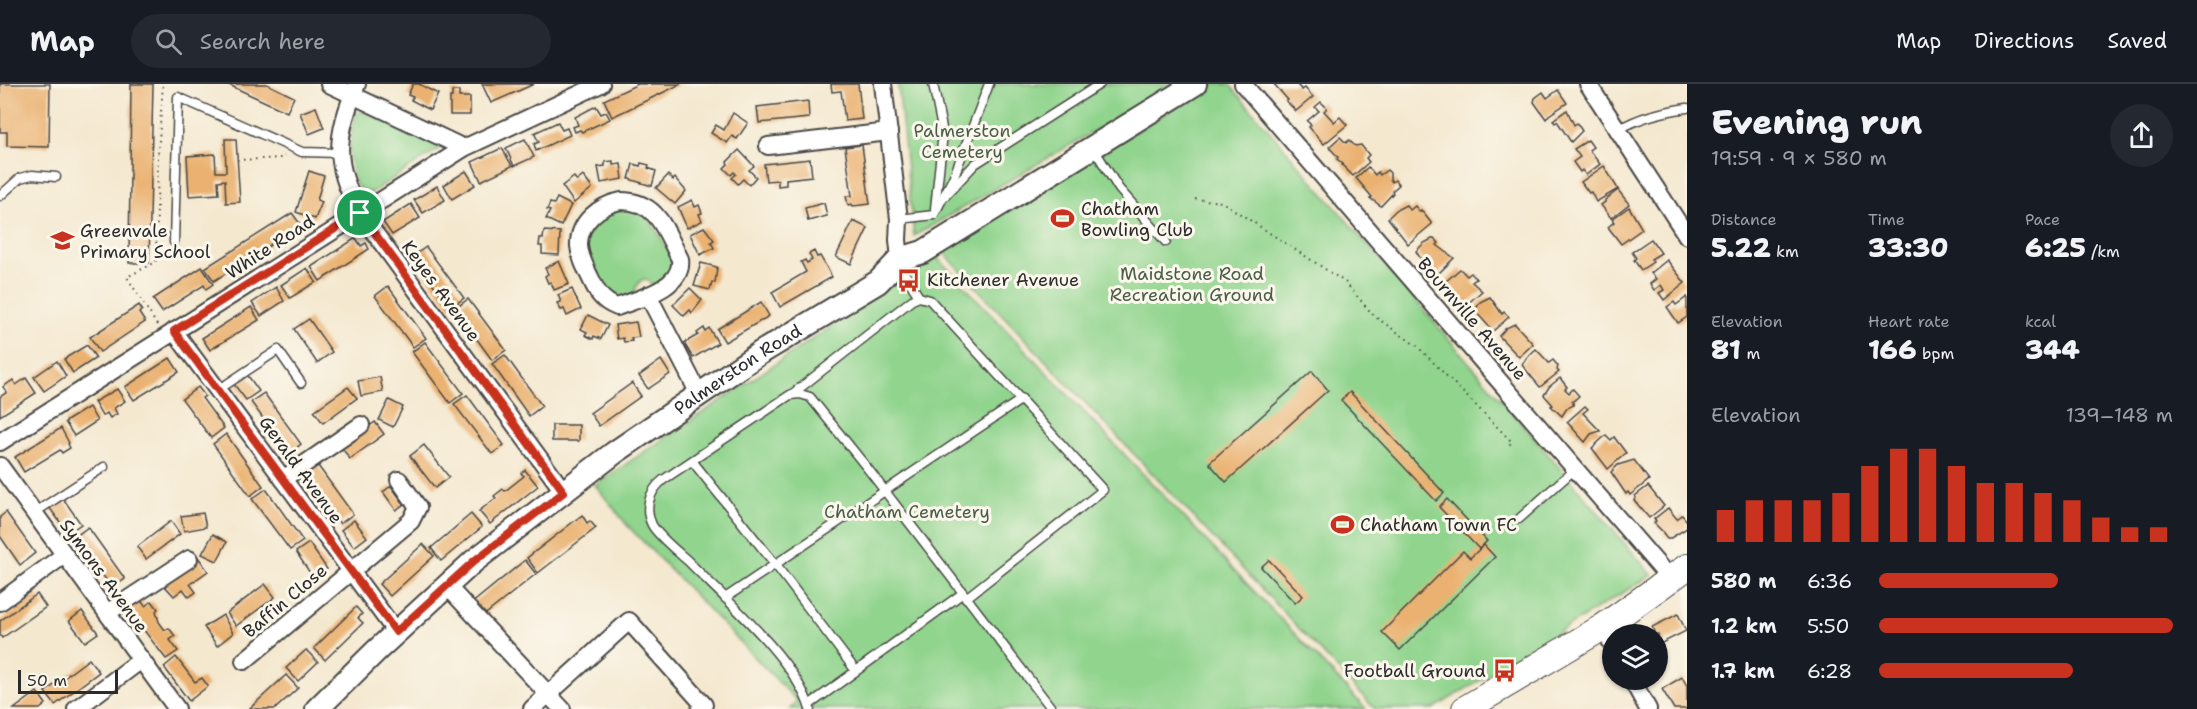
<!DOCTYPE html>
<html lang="en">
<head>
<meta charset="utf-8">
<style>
	body { margin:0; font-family:"Shantell Sans",sans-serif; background:#242831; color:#f1f3f6; height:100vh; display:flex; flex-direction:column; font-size:22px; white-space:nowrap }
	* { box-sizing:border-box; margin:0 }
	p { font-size:20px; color:#9ea1a6 }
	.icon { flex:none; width:33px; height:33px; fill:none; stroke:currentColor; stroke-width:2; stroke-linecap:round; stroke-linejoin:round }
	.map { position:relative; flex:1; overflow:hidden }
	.drawer { display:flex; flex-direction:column; background:#171b24; width:510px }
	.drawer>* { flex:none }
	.tools { position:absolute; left:1602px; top:540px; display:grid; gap:12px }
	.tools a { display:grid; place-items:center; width:66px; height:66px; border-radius:50%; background:#171b24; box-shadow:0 2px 4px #0004; font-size:30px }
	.scale { position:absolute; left:18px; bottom:15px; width:100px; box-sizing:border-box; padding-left:6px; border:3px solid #2b2b2b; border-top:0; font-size:16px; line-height:21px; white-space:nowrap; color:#2b2b2b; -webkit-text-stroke:4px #fbf7ec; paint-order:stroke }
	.pin { position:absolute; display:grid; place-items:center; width:51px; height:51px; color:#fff; margin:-26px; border:3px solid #fff; border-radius:50%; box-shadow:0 2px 6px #0007 }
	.round { display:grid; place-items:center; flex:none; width:63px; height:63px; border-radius:32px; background:#242831 }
	.head { display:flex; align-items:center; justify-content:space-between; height:102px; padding:0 24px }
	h1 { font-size:33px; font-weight:800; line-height:45px }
	.metrics { display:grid; grid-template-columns:repeat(3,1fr); gap:9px; height:102px; padding:6px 24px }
	.metrics div { display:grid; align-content:center }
	.metrics b { font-size:26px; font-weight:800 }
	.metrics small { font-size:16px; font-weight:400 }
	.metrics p { font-size:16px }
	.chart { height:168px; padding:12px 24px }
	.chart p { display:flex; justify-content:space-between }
	.chart svg { width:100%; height:108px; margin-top:6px; stroke:#c8321e; stroke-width:6 }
	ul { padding:0 24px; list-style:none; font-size:20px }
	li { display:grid; grid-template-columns:96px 72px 1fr; align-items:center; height:45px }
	li i { height:15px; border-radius:8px; background:#c8321e }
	header { display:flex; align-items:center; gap:36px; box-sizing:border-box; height:84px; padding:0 30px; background:#171b24; border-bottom:2px solid #363941 }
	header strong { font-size:28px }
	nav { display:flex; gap:33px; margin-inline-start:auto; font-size:21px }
	.search { width:420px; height:54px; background:#242831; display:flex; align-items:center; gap:15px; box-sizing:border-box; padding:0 21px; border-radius:33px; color:#9ea1a6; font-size:22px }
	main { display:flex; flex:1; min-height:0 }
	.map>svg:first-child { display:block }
	.green { fill:#90d48d; stroke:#5e805c; stroke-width:1.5 }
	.building { fill:#eab170 }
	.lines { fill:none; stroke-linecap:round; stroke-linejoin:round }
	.lane-casing { stroke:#494744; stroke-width:11 }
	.street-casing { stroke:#494744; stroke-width:20 }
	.secondary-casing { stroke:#494744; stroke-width:26 }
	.primary-casing { stroke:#494744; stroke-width:28 }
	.path { stroke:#494744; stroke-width:2; stroke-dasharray:1.5 4.5; stroke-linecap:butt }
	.lane { stroke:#fff; stroke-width:8 }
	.street { stroke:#fff; stroke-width:16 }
	.secondary { stroke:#fff; stroke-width:22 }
	.primary { stroke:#fff; stroke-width:26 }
	.route-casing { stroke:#fff; stroke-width:12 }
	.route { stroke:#c8321e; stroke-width:8 }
	.labels { text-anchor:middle; stroke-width:6; stroke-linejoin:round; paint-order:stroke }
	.park-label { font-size:18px; fill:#495e48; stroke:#fbf7ec }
	.poi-label { font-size:18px; fill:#2b2b2b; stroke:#fbf7ec; text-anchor:start }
	.street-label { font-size:18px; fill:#2b2b2b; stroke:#fbf7ec }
</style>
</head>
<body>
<header>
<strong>Map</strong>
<div class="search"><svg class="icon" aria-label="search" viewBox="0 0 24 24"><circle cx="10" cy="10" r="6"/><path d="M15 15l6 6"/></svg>Search here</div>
<nav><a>Map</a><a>Directions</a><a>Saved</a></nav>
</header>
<main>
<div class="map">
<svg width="1687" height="625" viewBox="0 0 1687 625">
	<rect width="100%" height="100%" fill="#fbf7ec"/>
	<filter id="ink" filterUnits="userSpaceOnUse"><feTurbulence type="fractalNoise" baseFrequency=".0167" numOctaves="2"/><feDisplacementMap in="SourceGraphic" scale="12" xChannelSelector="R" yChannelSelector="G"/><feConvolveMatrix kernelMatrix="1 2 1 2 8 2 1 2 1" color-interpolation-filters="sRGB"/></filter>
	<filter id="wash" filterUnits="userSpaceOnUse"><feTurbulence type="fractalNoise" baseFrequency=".008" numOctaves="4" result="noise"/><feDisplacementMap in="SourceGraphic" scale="24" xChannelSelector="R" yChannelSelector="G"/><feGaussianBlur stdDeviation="1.35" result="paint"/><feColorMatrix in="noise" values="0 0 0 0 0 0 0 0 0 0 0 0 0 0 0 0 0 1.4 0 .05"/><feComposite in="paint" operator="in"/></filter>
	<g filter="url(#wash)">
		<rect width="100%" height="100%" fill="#f4e8cf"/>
		<!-- green -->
		<g class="green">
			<path d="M898 0H1175L914 152Z"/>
			<path d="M1215 0H1229L1652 491 1433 625H1375L939 164Z"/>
			<path d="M361 27 437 59 439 65 366 112C344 95 350 56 354 32Z"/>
			<path d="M612 124 644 126 674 175 675 185 654 202 646 195 641 196 635 205 636 210 620 216 605 210 585 161 588 147Z"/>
			<path d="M936 172 1366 625H790L797 617 627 441 595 401Z"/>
		</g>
		<g id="blocks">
			<!-- building -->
			<g class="building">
				<path d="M0 0H50L49 63 7 62V48H0Z"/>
				<path d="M131 0H153L149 179H129Z"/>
				<path d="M227 0H267L294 13 287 28Z"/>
				<path d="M413 0H419L438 10 430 26 411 16 413 13 408 11Z"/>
				<path d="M482 0H534L491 19Z"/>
				<path d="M638 0H681L612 33 604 16Z"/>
				<path d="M831 0H858L862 35 845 37 841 7 832 8Z"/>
				<path d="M1274 0H1296L1302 6 1305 4 1313 13 1296 27 1286 17 1288 16Z"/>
				<path d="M1558 6 1567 19 1549 31 1546 35 1534 18 1535 14 1543 8 1547 14Z"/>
				<path d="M452 7H459V13H470V31H450V13H452Z"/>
				<path d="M808 17 809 34 759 39 757 23Z"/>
				<path d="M1321 18 1327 24 1324 27 1334 38 1340 33 1347 41 1324 60 1309 43 1311 41 1307 37 1319 27 1315 23Z"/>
				<path d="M596 22 601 30 606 28 610 35 582 48 580 46 575 48 573 43 578 41 575 33Z"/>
				<path d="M316 23 324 44 309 50 300 29Z"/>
				<path d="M1567 26 1574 41 1577 39 1582 47 1571 58 1557 37 1555 39 1553 36Z"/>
				<path d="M733 29 748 39 737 55 732 52 727 59 711 49 716 41 724 46Z"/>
				<path d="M558 38 562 46 567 44 570 51 536 67 534 60 539 58 534 49Z"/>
				<path d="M1340 53 1346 59 1349 56 1355 62 1361 61 1369 71 1366 74 1369 78 1353 92 1342 81 1343 80 1337 75 1338 73 1329 63Z"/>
				<path d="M225 55H236L240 118 226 119 225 96 218 97 219 110 189 112 187 72 215 70 216 88H226Z"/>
				<path d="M525 55 534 73 514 82 506 64Z"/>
				<path d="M1588 56 1593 63 1589 66 1600 80 1586 91 1582 86 1580 88 1573 78 1580 73 1574 65Z"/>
				<path d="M862 61 870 120 853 122 852 120 848 121 846 112H852L845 63Z"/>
				<path d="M502 64 512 82 481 97 472 78Z"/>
				<path d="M739 66 754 82 749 86 756 93 749 101 743 95 738 100 732 94 736 90 734 88 731 91 724 84 728 80 727 78Z"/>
				<path d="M810 75 812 92 786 95V101L778 102V96L766 97 764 80Z"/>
				<path d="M613 77V81L621 80 623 95 601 99 598 83 605 82V78Z"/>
				<path d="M641 79 649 81 648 84 656 87 652 102 629 95 633 80 640 82Z"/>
				<path d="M1604 82 1618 105 1596 118 1591 108 1589 109 1581 98Z"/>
				<path d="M1368 83 1375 91 1378 88 1380 91 1387 86 1390 89V95L1392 98 1395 96 1399 101 1392 107 1393 109 1381 122 1370 114 1372 113 1356 94Z"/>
				<path d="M309 87 324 92 317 116 322 118 315 135 296 128Z"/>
				<path d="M466 87 475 101 452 115 444 101Z"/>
				<path d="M668 91 673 96 675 94 686 107 675 120 656 104Z"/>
				<path d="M583 92 592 104 574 119 562 102 574 93 577 97Z"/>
				<path d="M437 102 445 116 423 129 414 116Z"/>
				<path d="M1618 106 1629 120 1611 134 1601 121 1605 118V116Z"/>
				<path d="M557 114 571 121 561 142 546 135 550 127 547 126 550 119 554 120Z"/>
				<path d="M692 116 695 123 699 121 702 129 699 130 702 137 687 144 678 123Z"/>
				<path d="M824 119 827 132 808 137 805 124Z"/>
				<path d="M411 120 420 134 392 151 383 138Z"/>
				<path d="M1406 121 1410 126 1415 122 1420 128 1421 126 1432 140 1408 160 1388 134 1396 126Z"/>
				<path d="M1629 123 1642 145 1621 160 1608 143 1614 138 1612 135Z"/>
				<path d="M292 129 301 141 214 197 205 184Z"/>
				<path d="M853 137 868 144 851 180 836 173Z"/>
				<path d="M704 143 714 156 711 158 714 164 700 171 690 150Z"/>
				<path d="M544 147 560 148 559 171 542 170V162H539L540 154 543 155Z"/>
				<path d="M356 154 361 162 366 159 369 165 320 197 311 183Z"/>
				<path d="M1434 154 1439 159 1437 161 1454 174 1438 190 1423 179 1416 167 1424 159Z"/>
				<path d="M1651 155 1661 169 1651 175 1653 178 1641 186 1634 176 1636 174 1632 168Z"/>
				<path d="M426 163 464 214 450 224 413 172Z"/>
				<path d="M814 167 817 173 820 172 832 193 780 223 772 208 806 188 801 178 805 176 807 179 812 176 809 170Z"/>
				<path d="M1667 176 1685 199 1664 216 1659 209 1664 206 1661 201 1654 206 1650 200 1656 195 1651 189Z"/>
				<path d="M559 177 569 200 554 206 551 198 548 199 545 192 548 190 545 184Z"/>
				<path d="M701 179 717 183 715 199 712 198 710 206 694 202Z"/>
				<path d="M202 183 213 200 206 205 204 201 162 228 153 215Z"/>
				<path d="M307 184 316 198 290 214 281 201Z"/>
				<path d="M1460 185 1467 192 1471 189 1476 195 1472 198 1482 207 1465 222 1445 198Z"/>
				<path d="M388 202 426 254 413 263 375 212Z"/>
				<path d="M276 203 284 217 261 232 252 219Z"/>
				<path d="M690 204 702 216 692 229 690 226 684 232 673 221Z"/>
				<path d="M572 205 581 225 567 232 564 225 561 226 557 219 561 218 558 211Z"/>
				<path d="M1490 213 1502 230 1504 228 1509 233 1493 247 1475 227 1480 218Z"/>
				<path d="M1687 213V233L1678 239 1667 223 1674 218 1676 221Z"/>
				<path d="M468 215 506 266 492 276 455 225Z"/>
				<path d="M761 218 769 232 725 258 717 245Z"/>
				<path d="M139 221 142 226 139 229 145 238 100 268 90 253Z"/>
				<path d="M251 223 259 236 210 266 202 254Z"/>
				<path d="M588 231 608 241 601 255 594 252 593 255 585 251 587 248 581 245Z"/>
				<path d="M309 235 332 268 317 279 294 245Z"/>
				<path d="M636 238 639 253 631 254 632 257 624 258 623 254 617 255 615 241Z"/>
				<path d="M1515 240 1533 260 1519 273 1499 252 1506 244Z"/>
				<path d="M704 244 705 247 709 244 718 259 693 274 684 259 698 251 697 249Z"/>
				<path d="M425 258 463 309 450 319 412 268Z"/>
				<path d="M87 261 96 274 73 289 64 275Z"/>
				<path d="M1536 265 1549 279 1553 276 1558 282 1557 286 1559 288 1540 303 1522 281 1527 273Z"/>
				<path d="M505 271 542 322 529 332 492 280Z"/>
				<path d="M170 274 179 288 134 316 125 303Z"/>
				<path d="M661 276 670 290 648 305 639 292Z"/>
				<path d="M57 277 66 292 44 307 34 293Z"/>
				<path d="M1312 287 1328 306 1226 398 1209 379Z"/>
				<path d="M246 289 259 307 246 316 233 299Z"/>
				<path d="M380 293 383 308 361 312 358 297Z"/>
				<path d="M26 294 36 309 0 332V313L7 308 3 303 13 296 16 301Z"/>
				<path d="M1560 294 1567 303 1565 305 1569 309 1573 305 1579 312 1572 318 1574 321 1567 324 1562 332 1551 322 1553 321 1544 311 1549 303Z"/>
				<path d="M632 299 641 312 599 342 590 329Z"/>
				<path d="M198 303 205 312 202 314 224 344 211 354 182 315Z"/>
				<path d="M348 303 357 314 323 339 314 327Z"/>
				<path d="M117 305 125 317 114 324 117 330 110 334 107 329 102 332 94 318Z"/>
				<path d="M1350 308 1444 409 1436 417 1341 316Z"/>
				<path d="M264 309 301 360 289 370 251 318Z"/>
				<path d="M467 311 504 361 492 370 454 320Z"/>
				<path d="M389 316 403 323 393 343 379 336Z"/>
				<path d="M1585 322 1588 325 1583 329 1600 347 1591 350 1585 358 1567 338Z"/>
				<path d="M89 323 97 337 74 352 65 338Z"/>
				<path d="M375 338 384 350 350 375 341 363Z"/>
				<rect x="552" y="341" width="27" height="16"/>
				<path d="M61 344 69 359 68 360 70 364 62 369 60 366 24 388 15 373Z"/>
				<path d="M226 350 263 402 250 412 213 360Z"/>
				<path d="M1606 351 1611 356 1614 353 1626 369 1608 385 1592 364Z"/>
				<path d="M424 361 449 393 435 404 410 372Z"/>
				<path d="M1634 376 1649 396 1630 411 1628 408 1626 410 1611 388 1618 381Z"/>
				<path d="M316 379 353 430 340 440 303 388Z"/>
				<path d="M525 386 538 402 490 440 479 427 496 414 494 412 503 405 505 407 524 392 521 389Z"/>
				<path d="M391 402 404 420 396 426 383 408Z"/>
				<path d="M1648 402 1664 422 1649 434 1634 416 1636 414 1635 412Z"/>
				<path d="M266 405 303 457 290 466 252 415Z"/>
				<path d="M62 413 81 440 68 449 49 423Z"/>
				<path d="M1447 415 1487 457 1479 465 1439 423Z"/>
				<path d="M1668 424 1677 435 1682 431 1687 437V444L1669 455H1667L1663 450 1664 449 1654 439 1656 437 1654 435Z"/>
				<path d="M6 428 35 469 20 481 0 452V433Z"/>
				<path d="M203 429 206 443 184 447 181 432Z"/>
				<path d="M471 430 482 443 441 477 431 464Z"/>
				<path d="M582 431 587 439 590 437 596 444 538 489 527 474Z"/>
				<path d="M354 436 367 453 354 463 341 446Z"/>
				<path d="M171 437 180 450 146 475 137 463Z"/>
				<path d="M88 443 125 495 112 504 75 453Z"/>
				<path d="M213 450 227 458 217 477 202 470Z"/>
				<path d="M309 459 327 485 314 495 296 468Z"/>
				<path d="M423 460 434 472 390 512 379 500Z"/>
				<path d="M1484 461 1495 473 1400 566 1382 548 1463 467 1470 474Z"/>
				<path d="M198 473 208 487 190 500 196 508 189 513 183 505 174 512 163 500Z"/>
				<path d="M525 476 536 490 482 533 471 520Z"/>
				<path d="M1269 476 1303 512 1295 519 1261 483Z"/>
				<path d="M265 500 275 513 236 542 227 529Z"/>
				<path d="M37 510 46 523 2 554 0 551V537Z"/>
				<path d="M139 514 145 522 152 517 158 525 156 527 159 538 165 546 169 544 175 552 170 556 178 567 166 575 126 523Z"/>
				<path d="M356 523 362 530 358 534 363 539 325 576 314 564Z"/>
				<path d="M82 527 98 549 85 558 69 537Z"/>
				<path d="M1678 530 1686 547 1660 560 1658 550H1655L1652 543Z"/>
				<path d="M223 531 233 549 217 562 204 543Z"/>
				<path d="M306 566 318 578 298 597 286 584Z"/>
				<path d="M176 573 195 598 202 594 208 602 189 617 164 583Z"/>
				<path d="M89 575 99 588 55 621 45 608Z"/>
				<path d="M286 591 298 604 275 625H249Z"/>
				<path d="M1682 593 1687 602V625H1674L1662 605Z"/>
				<path d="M37 608 46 620 40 625H14Z"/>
			</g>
		</g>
	</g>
	<g filter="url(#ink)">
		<use href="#blocks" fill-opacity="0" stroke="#494744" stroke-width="1.5"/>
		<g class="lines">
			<defs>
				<g id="lane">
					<path d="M933 0 943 49 935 125"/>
					<path d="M1618 46C1639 33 1662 28 1687 24"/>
					<path d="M1094 65 1119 105 1166 158"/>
					<path d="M0 112 20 94 32 91 56 93"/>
					<path d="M945 112 975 80 1100 0"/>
					<path d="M899 135 934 131 954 92 989 0"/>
					<path d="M174 158 178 13 302 68 339 69"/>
					<path d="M901 179 905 190 919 213"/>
					<path d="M218 306 278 266 301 299"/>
					<path d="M791 311 912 216 919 213 930 216 1103 406 966 514"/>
					<path d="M693 378 775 480 856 587 963 509"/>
					<path d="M34 429 104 383"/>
					<path d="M1519 435 1576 384"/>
					<path d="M725 514 1022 315"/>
					<path d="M809 621 856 587"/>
					<path d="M810 625C795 575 725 515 688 477 678 468 659 453 652 441 644 425 649 407 663 396L790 311 800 310 810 313 868 385 1052 625"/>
				</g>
				<g id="street">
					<path d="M329 0 464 64"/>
					<path d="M357 0C336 52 332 79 360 129L564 408"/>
					<path d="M883 0 899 135 898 156 900 175"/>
					<path d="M1243 0 1671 496"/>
					<path d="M1588 0 1687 152"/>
					<path d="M768 62 889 48"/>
					<path d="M621 117C658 117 665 146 680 175 684 204 638 215 617 223 601 217 597 208 590 193 585 183 580 173 579 162 578 138 600 121 621 117Z"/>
					<path d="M648 211 699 310"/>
					<path d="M174 247 396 548"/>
					<path d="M0 358 464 64 601 0"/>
					<path d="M0 382 177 625"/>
					<path d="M283 395 361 341"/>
					<path d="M447 502 562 625"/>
					<path d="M0 518 64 471"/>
					<path d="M107 529 189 475"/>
					<path d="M1603 543 1612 560"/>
					<path d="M244 577 411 437 418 423 399 396"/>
					<path d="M1632 596 1648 625"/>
					<path d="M76 625 141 576"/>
					<path d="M532 625 629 537 704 621 700 625"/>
				</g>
				<g id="secondary">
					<path id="s1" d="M317 625 376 567 474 477 614 369 760 269 878 198 900 175 923 168 1195 0"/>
				</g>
				<path id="primary" d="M1465 625 1603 543 1687 483"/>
			</defs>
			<!-- lane casing -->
			<use href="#lane" class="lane-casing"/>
			<!-- street casing -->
			<use href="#street" class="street-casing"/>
			<!-- secondary casing -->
			<use href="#secondary" class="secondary-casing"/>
			<!-- primary casing -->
			<use href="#primary" class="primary-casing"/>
			<!-- path -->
			<g class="path">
				<path d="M237 76 283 74 284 72"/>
				<path d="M1195 115 1222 118 1345 198 1374 232 1417 262 1512 358 1509 361"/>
				<path d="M157 241 127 193 156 178 158 70 163 0"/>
			</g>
			<!-- lane -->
			<use href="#lane" class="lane"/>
			<!-- street -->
			<use href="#street" class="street"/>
			<!-- secondary -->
			<use href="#secondary" class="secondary"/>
			<!-- primary -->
			<use href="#primary" class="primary"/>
		</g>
	</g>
	<g class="lines" filter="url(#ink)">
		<defs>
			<path id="route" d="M360 129 564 408 474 477 396 548 174 247Z"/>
		</defs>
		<!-- route casing -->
		<use href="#route" class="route-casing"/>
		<!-- route -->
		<use href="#route" class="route"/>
	</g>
	<!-- icons -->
	<defs>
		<symbol id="stadium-bare" viewBox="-9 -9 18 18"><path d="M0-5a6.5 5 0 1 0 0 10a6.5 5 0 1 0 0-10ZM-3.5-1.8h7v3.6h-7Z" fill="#c8321e" stroke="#fbf7ec" stroke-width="2.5" paint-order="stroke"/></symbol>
		<symbol id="school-bare" viewBox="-9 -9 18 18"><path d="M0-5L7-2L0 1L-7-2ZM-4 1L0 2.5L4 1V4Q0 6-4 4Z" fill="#c8321e" stroke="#fbf7ec" stroke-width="2.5" paint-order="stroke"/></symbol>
		<symbol id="bus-bare" viewBox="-9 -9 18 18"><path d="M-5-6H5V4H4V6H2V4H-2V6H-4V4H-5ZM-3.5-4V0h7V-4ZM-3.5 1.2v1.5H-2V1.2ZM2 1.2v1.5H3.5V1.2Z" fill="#c8321e" stroke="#fbf7ec" stroke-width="2.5" paint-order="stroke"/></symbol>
	</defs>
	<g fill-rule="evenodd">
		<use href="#stadium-bare" x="1046" y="118" width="33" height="33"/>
		<use href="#school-bare" x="46" y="140" width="33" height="33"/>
		<use href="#bus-bare" x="892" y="180" width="33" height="33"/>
		<use href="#stadium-bare" x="1326" y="424" width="33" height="33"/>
		<use href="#bus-bare" x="1488" y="570" width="33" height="33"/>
	</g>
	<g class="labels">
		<!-- park labels -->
		<g class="park-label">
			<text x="962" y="53">Palmerston<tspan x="962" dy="21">Cemetery</tspan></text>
			<text x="1192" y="196">Maidstone Road<tspan x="1192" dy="21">Recreation Ground</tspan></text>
			<text x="907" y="434">Chatham Cemetery</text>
		</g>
		<!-- poi labels -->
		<g class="poi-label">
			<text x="1081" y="131">Chatham<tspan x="1081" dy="21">Bowling Club</tspan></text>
			<text x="80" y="153">Greenvale<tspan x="80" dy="21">Primary School</tspan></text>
			<text x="927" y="202">Kitchener Avenue</text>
			<text x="1360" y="447">Chatham Town FC</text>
			<text x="1486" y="593" text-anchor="end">Football Ground</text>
		</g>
		<!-- street labels -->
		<g class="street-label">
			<text transform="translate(270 163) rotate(-33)" y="6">White Road</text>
			<text transform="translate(441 207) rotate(54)" y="6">Keyes Avenue</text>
			<text transform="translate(1472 235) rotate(49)" y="6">Bournville Avenue</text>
			<text dy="6" stroke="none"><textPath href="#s1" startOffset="542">Palmerston Road</textPath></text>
			<text transform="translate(301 386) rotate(54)" y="6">Gerald Avenue</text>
			<text transform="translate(104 492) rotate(54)" y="6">Symons Avenue</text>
			<text transform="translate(285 517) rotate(-40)" y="6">Baffin Close</text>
		</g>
	</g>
</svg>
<div class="tools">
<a><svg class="icon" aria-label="layers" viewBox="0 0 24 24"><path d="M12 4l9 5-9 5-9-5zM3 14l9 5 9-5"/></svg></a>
</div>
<div class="scale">50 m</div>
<div class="pin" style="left:360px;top:129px;background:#1e9e55"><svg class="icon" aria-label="arrive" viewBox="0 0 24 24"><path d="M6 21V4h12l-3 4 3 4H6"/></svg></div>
</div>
<section class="drawer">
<div class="head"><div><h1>Evening run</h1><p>19:59 · 9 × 580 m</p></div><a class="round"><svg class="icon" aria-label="share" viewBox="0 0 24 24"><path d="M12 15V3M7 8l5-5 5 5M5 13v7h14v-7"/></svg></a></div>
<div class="metrics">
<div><p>Distance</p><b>5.22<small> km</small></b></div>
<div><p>Time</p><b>33:30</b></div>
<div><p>Pace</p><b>6:25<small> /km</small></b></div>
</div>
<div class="metrics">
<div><p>Elevation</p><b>81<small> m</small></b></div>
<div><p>Heart rate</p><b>166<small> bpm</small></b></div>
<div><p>kcal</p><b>344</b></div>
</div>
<div class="chart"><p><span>Elevation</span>139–148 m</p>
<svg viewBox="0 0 160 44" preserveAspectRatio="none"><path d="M5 44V31M15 44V27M25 44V27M35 44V27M45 44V24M55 44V13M65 44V6M75 44V6M85 44V13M95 44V20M105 44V20M115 44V24M125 44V27M135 44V34M145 44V38M155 44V38"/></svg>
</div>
<ul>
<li><b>580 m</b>6:36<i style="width:61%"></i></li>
<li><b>1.2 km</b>5:50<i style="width:100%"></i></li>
<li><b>1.7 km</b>6:28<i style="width:66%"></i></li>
</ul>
</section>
</main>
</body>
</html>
